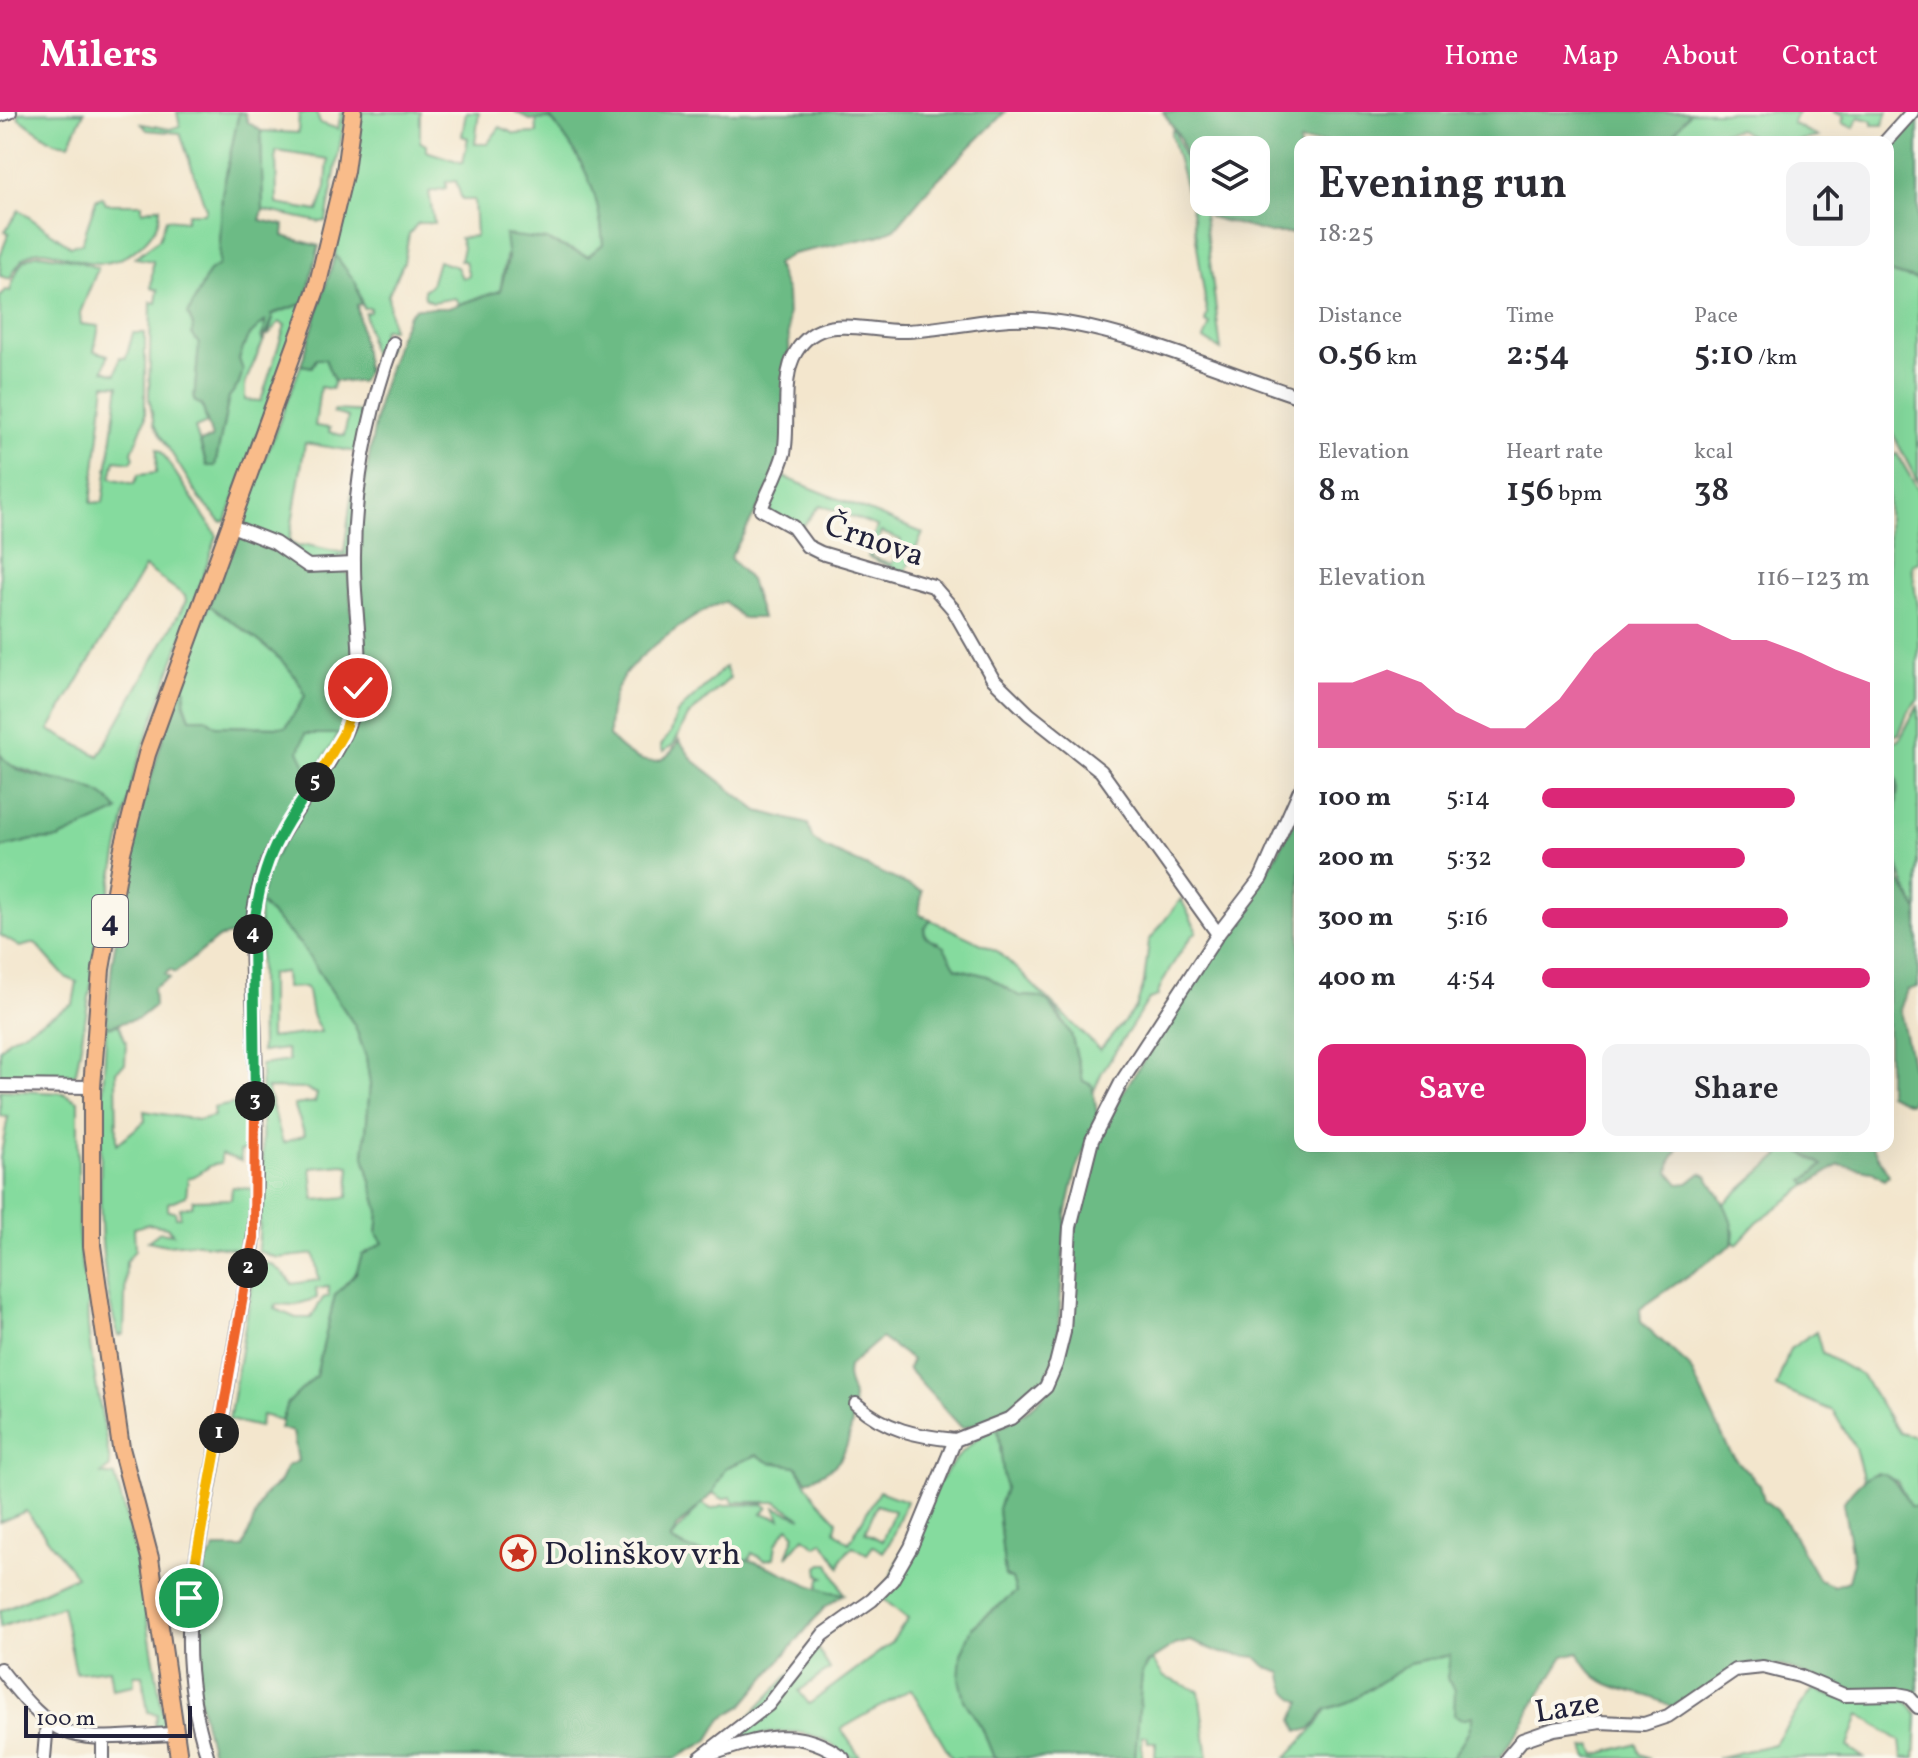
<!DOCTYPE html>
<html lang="en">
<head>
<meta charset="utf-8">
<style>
	body { margin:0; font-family:Vollkorn,serif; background:#f2f2f3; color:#2b2b33; height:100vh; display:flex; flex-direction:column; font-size:30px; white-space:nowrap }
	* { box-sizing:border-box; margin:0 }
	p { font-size:26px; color:#7c7c81 }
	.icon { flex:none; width:44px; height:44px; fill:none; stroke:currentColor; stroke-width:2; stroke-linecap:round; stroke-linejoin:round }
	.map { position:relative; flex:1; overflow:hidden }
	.panel { position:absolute; left:1294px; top:24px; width:600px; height:1016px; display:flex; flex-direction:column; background:#fff; border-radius:16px; box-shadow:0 8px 32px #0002 }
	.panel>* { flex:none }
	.controls { position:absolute; left:1190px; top:24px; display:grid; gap:16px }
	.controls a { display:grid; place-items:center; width:80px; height:80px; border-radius:16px; background:#fff; box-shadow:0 8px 32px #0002; font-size:40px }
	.scale { position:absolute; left:24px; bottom:20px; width:168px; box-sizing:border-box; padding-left:8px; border:4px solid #22223b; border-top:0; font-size:22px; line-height:28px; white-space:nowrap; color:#22223b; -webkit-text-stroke:6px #fbf7ec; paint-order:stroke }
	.pin { position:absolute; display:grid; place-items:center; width:68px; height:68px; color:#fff; margin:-34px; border:4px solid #fff; border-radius:50%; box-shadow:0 2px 8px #0007 }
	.km { position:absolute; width:40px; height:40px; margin:-20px; border-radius:50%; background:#222; color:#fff; font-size:22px; line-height:40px; text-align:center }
	.round { display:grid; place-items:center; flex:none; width:84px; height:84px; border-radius:16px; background:#f2f2f3 }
	.overview { display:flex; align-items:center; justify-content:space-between; height:136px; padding:0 24px }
	h1 { font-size:44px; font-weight:600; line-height:60px }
	.stats { display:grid; grid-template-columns:repeat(3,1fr); gap:12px; height:136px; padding:8px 24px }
	.stats div { display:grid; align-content:center }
	.stats b { font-size:34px; font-weight:600 }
	.stats small { font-size:22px; font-weight:400 }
	.stats p { font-size:22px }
	.chart { height:224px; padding:16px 24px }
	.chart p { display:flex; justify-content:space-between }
	.chart svg { width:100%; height:144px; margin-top:8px; fill:#db2777; opacity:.7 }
	.cta { display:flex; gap:16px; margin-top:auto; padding:16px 24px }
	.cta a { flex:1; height:92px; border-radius:16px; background:#db2777; color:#fff; font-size:32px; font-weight:600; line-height:92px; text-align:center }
	.cta a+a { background:#f2f2f3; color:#2b2b33 }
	ul { padding:0 24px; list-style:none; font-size:26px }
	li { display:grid; grid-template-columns:128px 96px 1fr; align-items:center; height:60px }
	li i { height:20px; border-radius:10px; background:#db2777 }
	header { display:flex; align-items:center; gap:48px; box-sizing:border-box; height:112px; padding:0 40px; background:#db2777; color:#fff }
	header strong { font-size:38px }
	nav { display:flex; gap:44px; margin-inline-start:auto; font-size:28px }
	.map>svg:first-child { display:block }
	.green { fill:#85db9e; stroke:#547e6c; stroke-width:2; fill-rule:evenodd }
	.forest { fill:#6cbb85; stroke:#476e60; stroke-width:2 }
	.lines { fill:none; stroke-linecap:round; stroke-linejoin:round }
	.minor-casing { stroke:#6b676e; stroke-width:16 }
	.major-casing { stroke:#6b676e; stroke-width:20 }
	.minor { stroke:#fff; stroke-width:12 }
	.major { stroke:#f9bc8a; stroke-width:16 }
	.split-1-casing { stroke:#fff; stroke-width:16 }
	.split-2-casing { stroke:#fff; stroke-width:16 }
	.split-3-casing { stroke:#fff; stroke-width:16 }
	.split-4-casing { stroke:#fff; stroke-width:16 }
	.split-5-casing { stroke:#fff; stroke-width:16 }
	.split-6-casing { stroke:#fff; stroke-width:16 }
	.split-1 { stroke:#f5b400; stroke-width:10 }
	.split-2 { stroke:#f0652b; stroke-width:10 }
	.split-3 { stroke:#f0652b; stroke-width:10 }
	.split-4 { stroke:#22a559; stroke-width:10 }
	.split-5 { stroke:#22a559; stroke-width:10 }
	.split-6 { stroke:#f5b400; stroke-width:10 }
	.labels { text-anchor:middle; stroke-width:8; stroke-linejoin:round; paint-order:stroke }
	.shield { fill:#fbf7ec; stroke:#636270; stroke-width:2 }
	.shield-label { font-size:30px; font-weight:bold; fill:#22223b }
	.street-label { font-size:32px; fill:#22223b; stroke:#fbf7ec }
	.poi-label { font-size:32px; fill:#22223b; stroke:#fbf7ec; text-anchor:start }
</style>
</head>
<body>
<header>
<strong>Milers</strong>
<nav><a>Home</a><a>Map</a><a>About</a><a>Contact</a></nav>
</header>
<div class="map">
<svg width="1918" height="1646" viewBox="0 0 1918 1646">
	<rect width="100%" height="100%" fill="#fbf7ec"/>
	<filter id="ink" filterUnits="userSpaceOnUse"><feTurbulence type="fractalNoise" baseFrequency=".0125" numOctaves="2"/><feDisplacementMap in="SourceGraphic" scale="16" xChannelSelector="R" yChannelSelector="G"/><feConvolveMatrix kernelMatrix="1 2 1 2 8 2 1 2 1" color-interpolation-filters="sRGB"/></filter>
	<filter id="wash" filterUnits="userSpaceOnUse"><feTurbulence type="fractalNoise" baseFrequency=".006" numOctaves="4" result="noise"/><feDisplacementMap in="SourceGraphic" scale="32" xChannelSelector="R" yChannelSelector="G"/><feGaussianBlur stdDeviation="1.8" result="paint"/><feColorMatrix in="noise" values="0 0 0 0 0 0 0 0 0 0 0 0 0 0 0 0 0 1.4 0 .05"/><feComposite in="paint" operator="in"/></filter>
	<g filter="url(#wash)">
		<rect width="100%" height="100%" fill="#f3e6cd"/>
		<!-- green -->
		<g class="green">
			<path d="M84 0 69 32 54 30 19 7 18 1Z"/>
			<path d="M177 0H239L222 82 219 153 192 222 199 232 194 289 202 293 207 311 195 316 207 354H215L229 285 239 272 242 258 239 247 247 226 265 208 267 211 261 225 263 230 245 271V288L261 289 285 213 279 210 268 224 273 207 271 203 305 191 226 409 221 410 200 387 154 313 149 285 151 190 156 191 158 178 151 176 153 149 135 146 159 127 166 107 186 109 188 101H204L206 97 180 21 147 18 142 12 170 17 180 14Z"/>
			<path d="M312 0H316L320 11 338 17 341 0H346L326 109 320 110 263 98 261 19 298 21 299 1ZM276 39 328 47 326 75 318 99 277 92Z"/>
			<path d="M362 0H420V30L426 33V39L463 51 468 26 462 24 466 0H479L475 32H487L500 15 515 22 537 21 536 5 551 7C585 48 600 78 603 132L588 144 546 128 516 126 508 135 500 179 459 192 455 186 433 190 425 186 424 178 431 173 438 149 457 155 462 166 469 164 465 149H460L463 135 460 126 476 124 474 88H462L456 69 446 70V76L429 80 434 111H418L409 122 404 150 388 183 392 217H383L381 230 389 231 379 255 371 238 365 201 370 200V196H363L356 171 335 143Z"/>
			<path d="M1690 0H1798L1792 11 1818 25C1788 31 1765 34 1739 17L1723 20V30H1668Z"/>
			<path d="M1833 0H1888L1883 13H1872V9L1859 5 1854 16 1842 11 1844 4Z"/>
			<path d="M1173 16 1204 102 1221 238 1204 227 1210 212 1205 210 1207 201 1192 99 1171 22Z"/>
			<path d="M102 85 106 92H142V99L160 95C161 122 129 150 102 151 62 153 34 114 10 167L0 164V144L9 121 5 119 19 98 70 134 82 131 96 88Z"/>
			<path d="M40 142 71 147 98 156 80 201 81 212 99 214 94 239 108 243 104 258 116 262 120 245 126 246 133 221H145V307L132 340 134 346 131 350 115 348 111 366 134 372 138 363 156 361 157 337 161 339 217 424 134 662 96 845 76 961 65 968 0 971V937L8 928 73 892 77 870 65 865 35 831 20 835 0 823V736L33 728 58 727 118 698 57 669 7 652 0 642V185L6 178 10 179C16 160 19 145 40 142ZM105 272 119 273 103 390 91 391ZM145 455 185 484 186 489 99 644 49 618Z"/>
			<path d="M1888 160 1918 168V371L1888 312Z"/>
			<path d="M316 247H325L334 269 332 277 320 275 315 314 330 316 329 320 344 324 348 305 333 301 334 298 369 300 349 442C341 445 333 450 325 451 309 454 265 421 246 413L243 404 301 253 312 255ZM305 331 357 340 344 441 307 433 299 435 289 430Z"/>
			<path d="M1897 342 1918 378V450L1912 453 1918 503V587L1908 599 1899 622 1888 625V345Z"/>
			<path d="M779 363 923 421 905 461 868 445 877 414 820 393 802 415 773 403 768 394ZM881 420 901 428 892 452 871 445Z"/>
			<path d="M209 493C238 515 295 548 305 584L286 615 216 614 205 606H190L179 574Z"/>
			<path d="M725 555 730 566 688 604 674 632 663 640 661 634 671 620 677 601Z"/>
			<path d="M1918 593V799C1889 749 1894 728 1898 673L1896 665 1888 667V631L1900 627Z"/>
			<path d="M305 622H339L306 673 299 639Z"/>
			<path d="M1181 787 1197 819C1186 830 1159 871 1158 884L1149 887 1102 960 1093 981 1083 969 1071 922 1057 899 1040 885 1019 884 987 864 956 856 938 830 927 828 924 817 931 808 999 840 1100 938 1136 896 1144 871 1149 829Z"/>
			<path d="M259 790 301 833 355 914 366 945 370 972 364 1044 379 1099 377 1122 384 1131 362 1143 356 1161 335 1183 316 1264 288 1291 281 1308 262 1303 259 1315 229 1308 256 1151C271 1148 284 1160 292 1172L319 1168 314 1142 278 1146 258 1139 263 1057 261 953 289 949 286 937 261 940ZM285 860 286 876 305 875 308 879 312 903 321 920 270 926V862ZM267 976 306 977 317 982 315 990 294 993 305 1023 283 1031ZM343 1053 350 1054 348 1085 314 1088 311 1056ZM328 1175 329 1184 323 1186 311 1206H296L275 1197 276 1192 295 1193 317 1186 316 1177Z"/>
			<path d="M119 913 126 930 125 952 116 959 117 1032 145 1009 144 999 198 1008 214 1004 213 996 251 988 253 1037 240 1039 241 1049 221 1042V1051C205 1052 202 1064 188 1066L186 1084 168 1091V1099H175L176 1105H180V1096L192 1094 193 1088 231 1087 232 1075 253 1077 247 1138 194 1131 166 1133 148 1129 160 1120 173 1122 167 1115 149 1112 134 1116 135 1138 126 1150 124 1222 119 1224C89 1136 103 1008 106 915Z"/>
			<path d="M0 978 63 981 78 989V1116L82 1158 90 1188C79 1205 108 1324 110 1355L101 1362 115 1364 136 1443 165 1614 157 1619 154 1615 157 1602 148 1600 142 1563H134V1573L112 1577 109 1557 76 1561 62 1494 0 1515V1499L76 1464 26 1399 0 1410V1047L8 1005 0 1004Z"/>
			<path d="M1790 1034 1823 1053 1805 1069 1808 1073 1757 1110 1737 1132 1733 1129 1734 1120 1724 1092Z"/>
			<path d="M1816 1219 1822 1241 1862 1264 1899 1321 1918 1325V1395L1910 1394 1897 1369 1875 1361 1864 1369 1855 1336 1833 1299 1776 1275 1790 1237Z"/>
			<path d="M998 1316 1005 1376 998 1397 1005 1464 1012 1467 1016 1480 972 1515 964 1588 982 1616 994 1646H952L911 1577 841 1617 861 1646C844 1646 837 1633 822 1627 788 1612 756 1623 722 1634L816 1534 830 1557 799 1579 809 1592 890 1532 908 1507 881 1485C907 1434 941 1335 998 1316Z"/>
			<path d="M757 1343 769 1350 796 1354 814 1384 837 1408 835 1419 849 1431 879 1379 906 1389 890 1430 883 1440 873 1434 867 1442 853 1434 842 1446 840 1455 823 1429 816 1434 804 1425 787 1445 795 1422 788 1415 776 1432 774 1446 765 1448 752 1441 749 1448 698 1441 670 1428 702 1391 711 1397 723 1393 763 1392 768 1396 762 1401 780 1407 775 1395 802 1406 777 1390H733L731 1385 723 1387 713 1381 725 1356ZM877 1393 894 1399 882 1429 865 1420Z"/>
			<path d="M822 1452H829L844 1482 818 1479 820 1466 824 1465 819 1463 818 1455Z"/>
			<path d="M1451 1543 1447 1567 1474 1603 1469 1619 1452 1646H1286L1317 1613 1327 1597 1348 1590 1409 1552Z"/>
			<path d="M1152 1548 1164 1565 1199 1579 1208 1646H1155L1156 1630H1148L1147 1624H1142V1646H1135L1142 1561Z"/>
			<path d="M1813 1577 1839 1586H1898L1910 1592 1917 1603 1915 1646H1902L1900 1629 1859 1602 1848 1635 1864 1646H1717L1774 1632Z"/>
			<path d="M1637 1631 1640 1642 1650 1646H1588L1584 1636 1592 1634 1596 1643Z"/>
		</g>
		<!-- forest -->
		<g class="forest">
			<path d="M239 0 245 1 248 10 261 19 263 98 260 108 284 113 283 124 319 134 305 191 271 202 273 207 263 230 265 209 247 226 239 247 243 258 239 272 229 285 215 354H207L200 330 212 326 202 293 194 289 199 232 192 222 193 214 188 202 209 159 219 153 222 82Z"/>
			<path d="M516 0H1005L931 74 895 117 878 124 792 142 776 152 787 181 793 334 730 446 750 468 762 506H742L725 490C699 497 640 541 624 564 612 581 609 604 609 624 630 648 661 665 679 628L693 648 758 699 808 712 812 726 823 735 922 779 919 802 931 808 924 817 925 824 944 835 956 856 987 864 1019 884 1040 885 1048 890 1071 922 1083 969 1092 973 1098 1006 1076 1058 1066 1103 1057 1239 1044 1269 1017 1298 997 1307 962 1316 908 1257 912 1248 881 1226 848 1255C845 1269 851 1273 853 1285 855 1303 849 1340 836 1352 829 1359 817 1364 808 1369L796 1354 769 1350 757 1343 725 1356 713 1381 678 1414 670 1428C694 1444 722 1441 749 1448 784 1457 807 1478 844 1482L824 1496 742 1594 722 1606 708 1629 676 1646H213C197 1582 175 1495 215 1436H243L263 1384 279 1371 287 1354 298 1349 293 1320 280 1316 288 1291 316 1264 335 1183 356 1161 362 1143 383 1131 377 1122 379 1099 364 1044 370 972 366 945 355 914 301 833 259 790 268 756 357 600 359 402 379 288 399 224 409 203 416 196H448L500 179 508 147 505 123 546 128 588 144 603 132C600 81 583 46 551 7L530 8Z"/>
			<path d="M1163 0H1690L1668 30H1300L1297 121H1270L1209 105 1205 90H1256V38H1204V86L1199 71 1193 70 1180 26Z"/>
			<path d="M1918 2V168L1888 160V37Z"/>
			<path d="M335 143 356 171 361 192 357 193 367 260 361 270 334 269 325 247H316L312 255 301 253Z"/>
			<path d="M245 420 312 460 342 458 349 462C352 517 361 570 339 622H305L299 639 305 651 306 673 256 760 247 819 218 826 175 861 170 858 165 862 170 866 153 876 154 894 139 906 106 915 112 851 136 713 179 574 186 577 184 591 190 606H205L216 614 286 615 305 584C295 548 238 515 209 493L239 421Z"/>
			<path d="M0 642C24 678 95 658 118 699L58 727 33 728 0 736Z"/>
			<path d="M1896 665 1894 738 1900 769 1918 799V875L1907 878 1900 898 1917 980 1909 991 1888 982V667Z"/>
			<path d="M1300 697V1034H1680L1671 1049 1669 1060 1679 1072 1688 1071 1701 1061 1707 1064C1720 1085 1737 1107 1732 1133L1640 1197 1641 1210 1689 1254 1731 1342 1760 1373 1764 1388 1777 1398 1793 1422 1819 1468 1834 1474 1848 1469 1853 1450 1843 1391C1871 1351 1889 1351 1910 1394L1918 1395V1589L1852 1580 1782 1554 1751 1552 1672 1595C1635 1572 1600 1587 1578 1540L1564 1544 1500 1646H1452L1469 1619 1473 1604 1462 1607 1454 1603 1455 1578 1447 1567 1450 1543 1409 1552 1348 1590 1327 1597C1315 1607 1318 1619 1299 1619L1293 1608 1301 1590C1288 1583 1283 1576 1282 1561L1267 1556 1256 1545 1221 1541 1190 1529 1175 1533 1147 1551 1142 1561 1135 1646H994L982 1616 964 1588 959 1567 961 1542 972 1516 1016 1480 1012 1467 1005 1464 998 1397 1005 1376 998 1316C1090 1272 1064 1210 1073 1129 1077 1097 1084 1063 1095 1034 1110 998 1132 966 1153 934 1203 856 1261 782 1300 697Z"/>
			<path d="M1793 1034H1872L1889 1063 1884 1068 1871 1059 1839 1053 1808 1073 1804 1069 1823 1053Z"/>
		</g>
	</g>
	<g filter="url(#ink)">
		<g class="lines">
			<defs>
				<g id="minor">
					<path d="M0 3 10 0"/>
					<path d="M1885 30 1912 0"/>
					<path d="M229 413 275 431 308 454 354 452"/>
					<path d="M1218 822 1101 659 1029 602 993 567 953 497 933 474 821 441 807 434 793 415 761 397C768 379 779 360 784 341 790 313 780 265 796 240 821 198 867 221 907 219 949 217 990 205 1033 207 1118 213 1218 258 1300 285"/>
					<path d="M0 974 92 975"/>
					<path d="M856 1292C886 1318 916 1324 955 1328"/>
					<path d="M0 1557C66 1643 77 1625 176 1622"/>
					<path d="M103 1628V1646"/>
					<path d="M703 1645C754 1628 796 1610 843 1646"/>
					<path d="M44 1646 47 1611"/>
					<path d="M208 1646C174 1542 192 1469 211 1366 221 1313 230 1260 239 1207 244 1179 252 1149 254 1121 257 1058 257 994 255 931 254 879 245 821 260 771 280 701 348 650 358 577 363 536 354 494 354 453 353 378 368 301 393 231"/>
					<path d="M700 1646 768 1593 823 1523 872 1488 892 1468 911 1435 955 1328 1011 1306 1046 1275 1056 1252 1064 1220 1070 1115 1092 1028 1122 969 1218 822 1261 766 1300 678"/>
					<path d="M1507 1646 1522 1628 1554 1617 1600 1610 1644 1612 1668 1604 1735 1558 1763 1555 1799 1564 1844 1583 1897 1582 1908 1584 1918 1595"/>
				</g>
				<path id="major" d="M179 1646 150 1446 121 1336 92 1134V975L101 857 122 740 147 642 317 175 345 59 353 0"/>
			</defs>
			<!-- minor casing -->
			<use href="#minor" class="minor-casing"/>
			<!-- major casing -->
			<use href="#major" class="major-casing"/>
			<!-- minor -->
			<use href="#minor" class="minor"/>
			<!-- major -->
			<use href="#major" class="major"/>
		</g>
	</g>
	<g class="lines" filter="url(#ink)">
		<defs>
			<path id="split-1" d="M189 1486 219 1321"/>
			<path id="split-2" d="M219 1321 248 1156"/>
			<path id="split-3" d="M248 1156 254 1126 255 989"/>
			<path id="split-4" d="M253 822 255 989"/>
			<path id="split-5" d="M253 822C260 755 276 724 315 670"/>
			<path id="split-6" d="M315 670 343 622 358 576"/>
		</defs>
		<!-- split-1 casing -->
		<use href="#split-1" class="split-1-casing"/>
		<!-- split-2 casing -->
		<use href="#split-2" class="split-2-casing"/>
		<!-- split-3 casing -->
		<use href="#split-3" class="split-3-casing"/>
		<!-- split-4 casing -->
		<use href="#split-4" class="split-4-casing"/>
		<!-- split-5 casing -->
		<use href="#split-5" class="split-5-casing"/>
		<!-- split-6 casing -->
		<use href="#split-6" class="split-6-casing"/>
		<!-- split-1 -->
		<use href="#split-1" class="split-1"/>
		<!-- split-2 -->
		<use href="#split-2" class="split-2"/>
		<!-- split-3 -->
		<use href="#split-3" class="split-3"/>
		<!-- split-4 -->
		<use href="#split-4" class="split-4"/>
		<!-- split-5 -->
		<use href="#split-5" class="split-5"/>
		<!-- split-6 -->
		<use href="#split-6" class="split-6"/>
	</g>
	<!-- icons -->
	<defs>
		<symbol id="sight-ring" viewBox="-11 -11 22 22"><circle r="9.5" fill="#fbf7ec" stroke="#c8321e" stroke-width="1.5"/><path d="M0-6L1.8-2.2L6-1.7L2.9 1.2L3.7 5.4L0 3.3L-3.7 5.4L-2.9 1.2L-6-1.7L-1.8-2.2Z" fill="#c8321e"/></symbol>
	</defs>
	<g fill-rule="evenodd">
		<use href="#sight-ring" x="498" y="1421" width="40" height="40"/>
	</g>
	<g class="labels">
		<!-- shield labels -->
		<rect class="shield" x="92" y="783" width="36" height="52" rx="6"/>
		<g class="shield-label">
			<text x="110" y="819">4</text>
		</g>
		<!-- street labels -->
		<g class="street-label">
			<text transform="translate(875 427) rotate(19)" y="11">Črnova</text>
			<text transform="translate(1567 1594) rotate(-9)" y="11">Laze</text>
		</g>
		<!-- poi labels -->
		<g class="poi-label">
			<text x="544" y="1452">Dolinškov vrh</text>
		</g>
	</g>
</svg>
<div class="controls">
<a><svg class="icon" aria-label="layers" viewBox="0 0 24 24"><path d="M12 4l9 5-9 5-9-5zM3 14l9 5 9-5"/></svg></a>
</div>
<div class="scale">100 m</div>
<div class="pin" style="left:189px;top:1486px;background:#1e9e55"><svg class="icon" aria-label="arrive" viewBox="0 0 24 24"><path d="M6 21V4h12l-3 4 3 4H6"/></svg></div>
<div class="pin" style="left:358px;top:576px;background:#d93025"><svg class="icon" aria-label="check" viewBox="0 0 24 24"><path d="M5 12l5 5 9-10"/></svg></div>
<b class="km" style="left:219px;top:1321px">1</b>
<b class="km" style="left:248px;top:1156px">2</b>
<b class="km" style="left:255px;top:989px">3</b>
<b class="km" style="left:253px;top:822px">4</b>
<b class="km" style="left:315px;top:670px">5</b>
<section class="panel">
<div class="overview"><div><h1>Evening run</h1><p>18:25</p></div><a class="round"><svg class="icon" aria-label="share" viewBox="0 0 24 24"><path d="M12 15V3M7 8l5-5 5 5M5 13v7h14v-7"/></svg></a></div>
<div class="stats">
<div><p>Distance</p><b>0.56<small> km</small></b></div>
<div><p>Time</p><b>2:54</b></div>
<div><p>Pace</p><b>5:10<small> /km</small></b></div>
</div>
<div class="stats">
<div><p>Elevation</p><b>8<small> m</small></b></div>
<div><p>Heart rate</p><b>156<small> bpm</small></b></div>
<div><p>kcal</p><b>38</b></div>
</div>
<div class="chart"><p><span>Elevation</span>116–123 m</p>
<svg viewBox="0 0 160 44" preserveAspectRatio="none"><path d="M0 44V24L10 24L20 20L30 24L40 33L50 38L60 38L70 29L80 15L90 6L100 6L110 6L120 11L130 11L140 15L150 20L160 24V44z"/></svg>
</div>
<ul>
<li><b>100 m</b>5:14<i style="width:77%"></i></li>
<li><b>200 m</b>5:32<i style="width:62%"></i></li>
<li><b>300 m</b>5:16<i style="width:75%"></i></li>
<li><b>400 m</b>4:54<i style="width:100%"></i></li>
</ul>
<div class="cta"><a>Save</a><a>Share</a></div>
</section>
</div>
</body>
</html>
